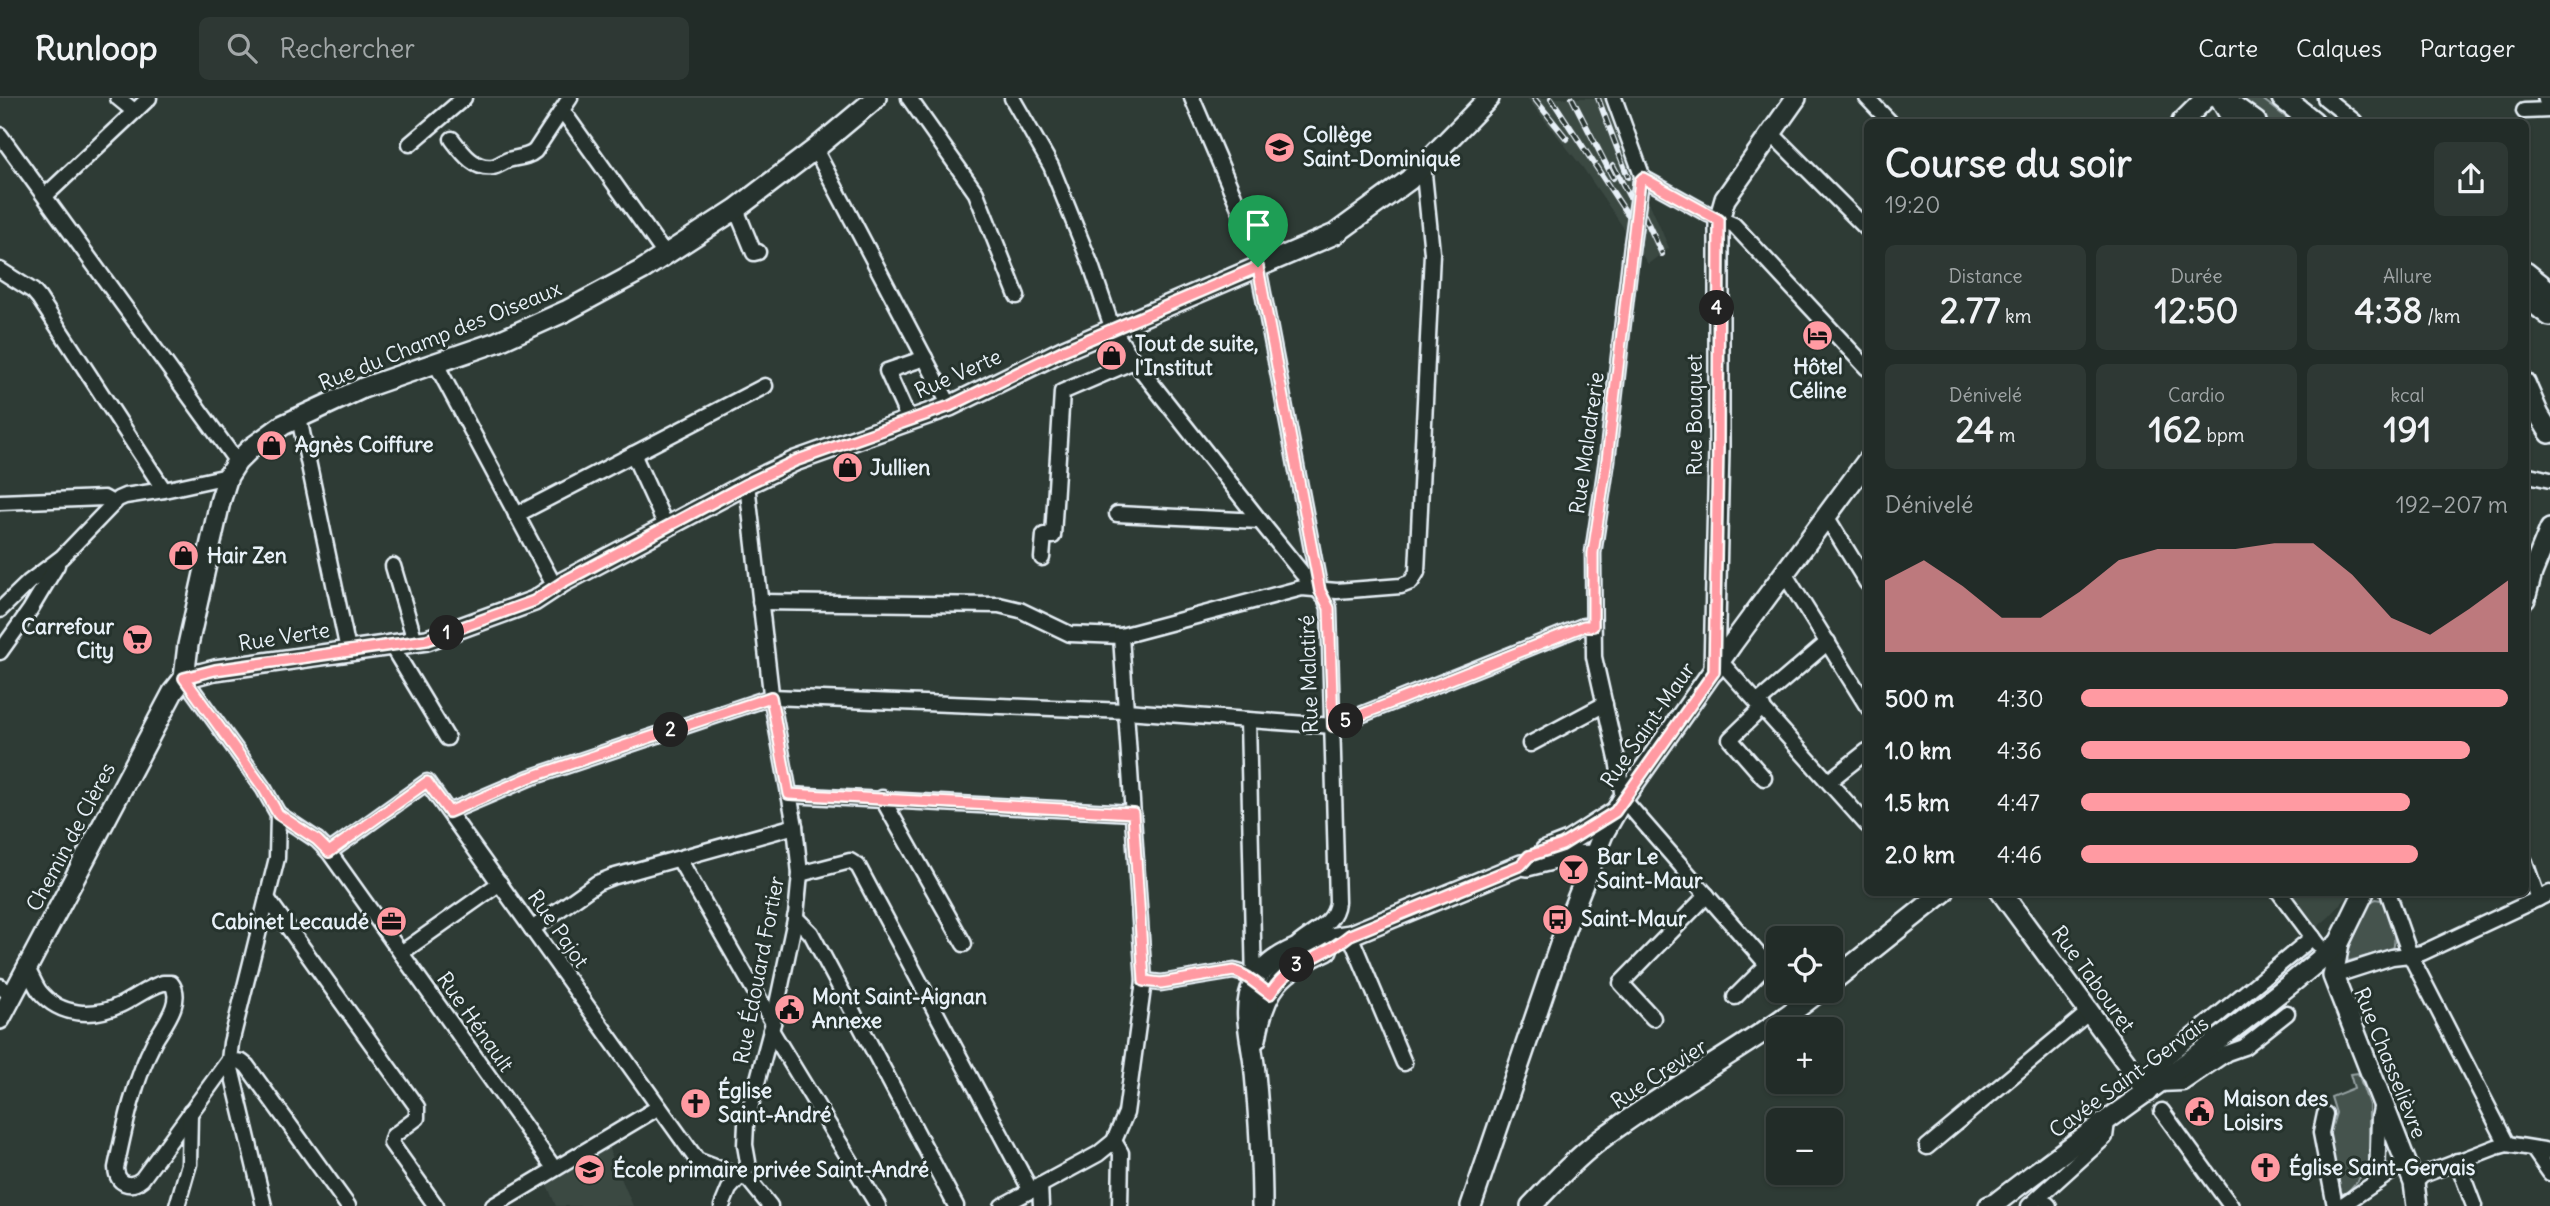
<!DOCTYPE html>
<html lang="fr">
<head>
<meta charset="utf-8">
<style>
	body { margin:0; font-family:Delius,sans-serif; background:#2e3834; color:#f1f3f6; height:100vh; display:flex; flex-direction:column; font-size:26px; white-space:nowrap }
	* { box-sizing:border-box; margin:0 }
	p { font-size:23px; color:#a2a7a8 }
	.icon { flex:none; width:38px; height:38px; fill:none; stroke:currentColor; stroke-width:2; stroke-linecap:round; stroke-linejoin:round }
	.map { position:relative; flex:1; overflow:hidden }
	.panel { position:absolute; left:1864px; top:21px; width:665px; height:777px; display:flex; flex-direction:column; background:#222c28; border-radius:10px; box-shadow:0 2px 5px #0004,0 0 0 2px #3f4845 }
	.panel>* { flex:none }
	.buttons { position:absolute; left:1766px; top:828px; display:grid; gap:14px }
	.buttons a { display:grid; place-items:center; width:77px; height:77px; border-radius:10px; background:#222c28; box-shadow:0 2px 5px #0004,0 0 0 2px #3f4845; font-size:35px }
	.pin { position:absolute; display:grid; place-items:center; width:60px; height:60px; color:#fff; margin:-72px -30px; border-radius:50% 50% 50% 0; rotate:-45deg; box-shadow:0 0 7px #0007 }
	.pin .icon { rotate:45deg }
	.km { position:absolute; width:35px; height:35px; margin:-18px; border-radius:50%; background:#222; color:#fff; font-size:19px; line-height:35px; text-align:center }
	.round { display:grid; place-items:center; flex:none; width:74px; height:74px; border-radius:10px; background:#2e3834 }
	.headline { display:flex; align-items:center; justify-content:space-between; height:119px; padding:0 21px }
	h1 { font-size:38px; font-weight:700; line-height:52px }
	.metrics { display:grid; grid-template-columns:repeat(3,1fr); gap:10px; height:119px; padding:7px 21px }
	.metrics div { display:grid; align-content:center; border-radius:10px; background:#2e3834; text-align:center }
	.metrics b { font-size:35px; font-weight:700 }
	.metrics small { font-size:19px; font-weight:400 }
	.metrics p { font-size:19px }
	.chart { height:196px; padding:14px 21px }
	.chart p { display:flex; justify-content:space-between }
	.chart svg { width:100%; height:126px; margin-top:7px; fill:#ff9aa2; opacity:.7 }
	ul { padding:0 21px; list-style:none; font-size:23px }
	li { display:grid; grid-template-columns:112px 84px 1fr; align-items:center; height:52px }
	li i { height:18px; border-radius:9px; background:#ff9aa2 }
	header { display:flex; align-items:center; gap:42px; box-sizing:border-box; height:98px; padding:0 35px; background:#222c28; border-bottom:2px solid #3f4845 }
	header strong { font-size:33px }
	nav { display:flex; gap:38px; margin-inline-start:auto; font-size:24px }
	.search { width:490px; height:63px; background:#2e3834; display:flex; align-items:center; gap:18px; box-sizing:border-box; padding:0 24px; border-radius:10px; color:#a2a7a8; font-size:26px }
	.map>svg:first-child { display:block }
	.built { fill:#3b4843 }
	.green { fill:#45524e; stroke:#96a2a3; stroke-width:2 }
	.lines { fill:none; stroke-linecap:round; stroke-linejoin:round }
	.street-casing { stroke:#e8f1f8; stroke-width:19 }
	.secondary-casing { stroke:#e8f1f8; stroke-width:24 }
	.primary-casing { stroke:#e8f1f8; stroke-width:26 }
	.street { stroke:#26332d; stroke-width:14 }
	.secondary { stroke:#26332d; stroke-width:19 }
	.primary { stroke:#26332d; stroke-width:21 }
	.rail-casing { stroke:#e8f1f8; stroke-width:6 }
	.rail { stroke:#26332d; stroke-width:3.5; stroke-dasharray:10; stroke-linecap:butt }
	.street-bridge-casing { stroke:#e8f1f8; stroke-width:19; stroke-linecap:butt }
	.street-bridge { stroke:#26332d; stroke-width:14 }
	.route-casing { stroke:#fff; stroke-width:14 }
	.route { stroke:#ff9aa2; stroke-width:9 }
	.labels { text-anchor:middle; stroke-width:6; stroke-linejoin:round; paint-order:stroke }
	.poi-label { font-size:21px; font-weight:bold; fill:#e8f1f8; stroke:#26332d; text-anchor:start }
	.street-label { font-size:21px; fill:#e8f1f8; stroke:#26332d }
</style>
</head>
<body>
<header>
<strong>Runloop</strong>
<div class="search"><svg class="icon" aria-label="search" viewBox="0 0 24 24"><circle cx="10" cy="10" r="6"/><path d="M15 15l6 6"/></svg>Rechercher</div>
<nav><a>Carte</a><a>Calques</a><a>Partager</a></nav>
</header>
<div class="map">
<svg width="2550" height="1108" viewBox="0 0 2550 1108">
	<rect width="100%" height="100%" fill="#2e3b35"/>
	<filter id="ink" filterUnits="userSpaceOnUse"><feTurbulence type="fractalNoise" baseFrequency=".0143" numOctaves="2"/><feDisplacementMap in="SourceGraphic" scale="14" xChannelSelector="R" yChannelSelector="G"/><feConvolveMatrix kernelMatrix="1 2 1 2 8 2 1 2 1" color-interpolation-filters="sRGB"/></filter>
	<g filter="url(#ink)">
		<!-- built -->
		<g class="built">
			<path d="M1527 0H1604L1669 150 1648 166 1583 70Z"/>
			<path d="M2284 795H2351L2329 819 2314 832Z"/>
			<path d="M607 1047 633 1108H556L545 1082Z"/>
		</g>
		<!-- green -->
		<g class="green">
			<path d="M2234 0H2261L2292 24H2259Z"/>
			<path d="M2376 801 2381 802 2384 806C2389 820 2398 837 2393 851L2349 863 2345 859 2370 804Z"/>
			<path d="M2309 851 2298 873 2155 978Z"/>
			<path d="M2358 975 2369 1007V1063L2365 1074 2345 1097 2341 1094 2329 1038 2336 1015 2331 999 2354 990 2350 976Z"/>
		</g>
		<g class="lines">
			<defs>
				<g id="street">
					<path d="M118 0 134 13"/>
					<path d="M570 0 562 12 666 158"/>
					<path d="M909 0 976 95 1017 198"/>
					<path d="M1012 0 1051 68 1091 167 1113 232 1134 263 1260 423 1302 475 1325 500 1329 510 1337 804C1335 826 1313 833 1298 846"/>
					<path d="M1192 0 1263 166"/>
					<path d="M1614 0 1643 80 1641 83"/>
					<path d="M1867 0 1890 24"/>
					<path d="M2217 0 2231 24"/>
					<path d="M2325 0 2355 24"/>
					<path d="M2524 13 2550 12"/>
					<path d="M1771 35 1867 131"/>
					<path d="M0 37 237 364"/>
					<path d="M452 41C462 54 474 72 493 69 498 68 503 64 508 62 518 59 527 60 535 53L562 12"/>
					<path d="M410 46 464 0"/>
					<path d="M815 51 950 308"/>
					<path d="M1643 80 1708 116 1734 127 1867 270"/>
					<path d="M45 98 149 0"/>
					<path d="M736 111 754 155 758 154"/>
					<path d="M1632 146 1607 362 1593 455 1594 559 1617 661 1623 701 1778 879"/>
					<path d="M1258 169 1320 493"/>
					<path d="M0 172 33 193 39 200 164 392"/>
					<path d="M436 266 555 489"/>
					<path d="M299 320 348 552"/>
					<path d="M909 322 887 273 925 260"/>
					<path d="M633 356 667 430"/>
					<path d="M2525 376 2550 382"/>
					<path d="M0 404 104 400 113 405"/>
					<path d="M1117 416 1260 423"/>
					<path d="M516 417 765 288"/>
					<path d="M1826 418 1867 485"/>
					<path d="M1042 460 1044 437 1053 438 1062 294 1134 263"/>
					<path d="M393 468 415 543"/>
					<path d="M1784 475 1867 608"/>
					<path d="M760 504 999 507 1020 512 1070 536 1121 538 1302 490 1337 493 1401 488 1411 484 1417 474 1432 155 1423 66"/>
					<path d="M0 512 29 484 62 459 118 401 125 398 164 392 228 378"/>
					<path d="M391 547 447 640"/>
					<path d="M0 554 30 512 57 467"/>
					<path d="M1720 563 1867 727"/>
					<path d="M184 580 264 691 278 716 277 760 231 945 229 962 264 1108"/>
					<path d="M1758 604 1828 544"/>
					<path d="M1763 609 1730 641 1764 680"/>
					<path d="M1248 622 1254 886"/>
					<path d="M1530 646 1605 606"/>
					<path d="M1829 683 1867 653"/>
					<path d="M789 697 1133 715"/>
					<path d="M882 700 964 846"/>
					<path d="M449 714 529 680 771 599 1126 613 1333 628 1583 528H1593"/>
					<path d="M278 716 317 742 329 754 554 1070"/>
					<path d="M329 754 427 684 697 1062 749 1082 770 1108"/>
					<path d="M679 761 773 925"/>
					<path d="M2525 764 2538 801"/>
					<path d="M800 776 850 763 858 768 1031 1093"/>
					<path d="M2279 794 2318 846"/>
					<path d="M267 800 417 1009V1020L393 1038 391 1045 436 1108"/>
					<path d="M795 819 811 835 956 1108"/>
					<path d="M532 831 597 785 612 779 795 728"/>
					<path d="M1350 837 1404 965"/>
					<path d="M401 855 500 785"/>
					<path d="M27 871C32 878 35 888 40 894 60 918 93 920 120 907 135 900 148 889 163 885H171C185 902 163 928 154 944 134 983 125 1027 116 1070 117 1086 130 1091 142 1081L229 962 242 964 247 968 348 1108"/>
					<path d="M2333 878 2392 859 2410 857 2388 794"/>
					<path d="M1144 883 1161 885 1234 873 1245 876 1256 887"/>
					<path d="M0 888 12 898"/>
					<path d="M1790 892 1803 907"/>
					<path d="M1735 899 1767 867"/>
					<path d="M1653 920 1621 885 1707 797"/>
					<path d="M771 932 878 1108"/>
					<path d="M2139 982 2313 839"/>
					<path d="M2159 986 2183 985 2227 955 2244 949 2287 915"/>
					<path d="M2162 1013 2231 1108"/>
					<path d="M2325 1016 2321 1035 2335 1108"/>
					<path d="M1114 1043 1121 1055 1120 1108"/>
					<path d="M2507 1046 2410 857 2422 855 2550 795"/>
					<path d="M1927 1049 2089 914"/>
					<path d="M2534 1052 2550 1075"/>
					<path d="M2457 1063 2474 1108"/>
					<path d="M2377 1082 2379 1020 2382 1005"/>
					<path d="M2414 1085 2423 1077 2496 1049 2507 1046 2550 1053"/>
					<path d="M1040 1087 1041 1108"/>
					<path d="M2047 1106 2049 1108"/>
					<path d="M177 1108 189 1066 190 1014"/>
					<path d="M493 1108 659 1009"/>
					<path d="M722 1108 729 1091 746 1072 748 1064 745 1047 746 1026 773 925 796 817 800 776 795 728 772 604 747 386"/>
					<path d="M1002 1108 1098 1056 1114 1043 1126 1015 1144 883 1121 538"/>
					<path d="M2029 1108 2105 1039 2107 1024"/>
					<path d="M2341 1108 2406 1064"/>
				</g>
				<g id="secondary">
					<path d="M2223 0 2256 24"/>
					<path d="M2548 0 2550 7"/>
					<path d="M2182 24 2206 0"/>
					<path d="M2525 285 2539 317 2550 335"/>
					<path d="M2525 501 2532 475 2550 431"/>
					<path d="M1714 573 1719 351V122L1725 101 1796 0"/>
					<path d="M184 580 215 572 427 542 534 503 563 484 747 386 795 363 950 308 1064 252 1335 136 1409 82 1489 0"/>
					<path d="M184 580 188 547 220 404 228 378 237 364 250 351 283 327 363 290 497 244 566 213 642 172 736 111 815 51 876 0"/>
					<path d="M1545 753 1568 744 1613 715"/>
					<path d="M2001 794 2148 994"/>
					<path d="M2364 794 2339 845 2333 878 2414 1085 2417 1108"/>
					<path d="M1830 885 1944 794"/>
					<path d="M0 921 173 594 184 580"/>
					<path d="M1256 941C1265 888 1280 874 1327 852"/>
					<path d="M1262 1108C1262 1063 1259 1019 1255 975 1253 947 1240 911 1254 885 1271 853 1317 841 1350 837L1521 767 1527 768 1567 758 1595 757"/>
					<path d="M1471 1108 1567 826 1603 736 1623 701 1732 546 1867 363"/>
					<path d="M1531 1108C1553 1085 1575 1061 1600 1042 1671 988 1751 948 1821 892"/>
					<path d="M1989 1108 1996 1105C2109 1016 2231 940 2339 845"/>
				</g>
				<g id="primary">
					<path d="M2283 0 2313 24"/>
					<path d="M2525 175 2550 195"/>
					<path d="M2525 197 2550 217"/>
				</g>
			</defs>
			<!-- street casing -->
			<use href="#street" class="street-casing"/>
			<!-- secondary casing -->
			<use href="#secondary" class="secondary-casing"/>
			<!-- primary casing -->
			<use href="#primary" class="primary-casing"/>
			<!-- street -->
			<use href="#street" class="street"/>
			<!-- secondary -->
			<use href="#secondary" class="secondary"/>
			<!-- primary -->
			<use href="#primary" class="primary"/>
			<defs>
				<g id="rail">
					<path d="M1534 0 1567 41"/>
					<path d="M1551 0 1627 116"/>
					<path d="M1572 0 1613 80"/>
					<path d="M1598 0 1628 79"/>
					<path d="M1613 67 1629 98"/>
					<path d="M1644 117 1662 156"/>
				</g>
			</defs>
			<!-- rail casing -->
			<use href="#rail" class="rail-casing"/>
			<!-- rail -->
			<use href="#rail" class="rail"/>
			<defs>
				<path id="street-bridge" d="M1632 146 1641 83"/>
			</defs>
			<!-- street-bridge casing -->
			<use href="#street-bridge" class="street-bridge-casing"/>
			<!-- street-bridge -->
			<use href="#street-bridge" class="street-bridge"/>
		</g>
	</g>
	<g class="lines" filter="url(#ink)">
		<defs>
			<path id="route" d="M1643 80 1719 122 1718 351 1714 574 1615 714 1562 747 1529 758 1521 767 1350 837C1322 861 1292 861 1270 896 1258 888 1248 877 1234 873L1161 885 1144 883 1133 715 789 696 771 599 528 680 449 714 427 684 329 754 317 742 278 716 264 691 184 580 215 572 427 542 534 503 563 484 747 386 795 363 950 308 1064 252 1258 169 1320 493 1329 510 1333 628 1584 528H1593V455L1607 362 1640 83Z"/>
		</defs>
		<!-- route casing -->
		<use href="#route" class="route-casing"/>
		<!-- route -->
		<use href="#route" class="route"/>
	</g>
	<!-- icons -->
	<defs>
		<symbol id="school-disc" viewBox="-11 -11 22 22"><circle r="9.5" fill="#ff9aa2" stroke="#26332d"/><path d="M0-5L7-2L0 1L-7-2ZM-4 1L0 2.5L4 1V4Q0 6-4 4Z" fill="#111"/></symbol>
		<symbol id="hotel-disc" viewBox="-11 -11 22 22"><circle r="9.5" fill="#ff9aa2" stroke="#26332d"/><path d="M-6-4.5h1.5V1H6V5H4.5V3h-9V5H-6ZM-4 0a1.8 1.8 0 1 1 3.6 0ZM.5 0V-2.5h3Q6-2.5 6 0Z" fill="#111"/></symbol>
		<symbol id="shop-disc" viewBox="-11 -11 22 22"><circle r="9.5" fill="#ff9aa2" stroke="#26332d"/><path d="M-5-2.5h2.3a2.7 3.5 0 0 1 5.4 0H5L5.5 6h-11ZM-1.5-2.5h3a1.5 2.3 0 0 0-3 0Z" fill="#111"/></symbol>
		<symbol id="supermarket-disc" viewBox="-11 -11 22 22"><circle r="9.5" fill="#ff9aa2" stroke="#26332d"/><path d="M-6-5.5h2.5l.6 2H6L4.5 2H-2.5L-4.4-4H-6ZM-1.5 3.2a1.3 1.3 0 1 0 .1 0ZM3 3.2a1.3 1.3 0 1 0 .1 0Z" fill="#111"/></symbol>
		<symbol id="bar-disc" viewBox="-11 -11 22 22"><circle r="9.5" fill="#ff9aa2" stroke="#26332d"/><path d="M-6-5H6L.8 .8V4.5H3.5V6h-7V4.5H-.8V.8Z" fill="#111"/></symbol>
		<symbol id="bus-disc" viewBox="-11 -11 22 22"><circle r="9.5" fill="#ff9aa2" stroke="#26332d"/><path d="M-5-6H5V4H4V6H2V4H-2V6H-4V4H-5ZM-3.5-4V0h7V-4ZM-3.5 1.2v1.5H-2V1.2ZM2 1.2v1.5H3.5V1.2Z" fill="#111"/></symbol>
		<symbol id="office-disc" viewBox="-11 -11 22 22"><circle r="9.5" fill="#ff9aa2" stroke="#26332d"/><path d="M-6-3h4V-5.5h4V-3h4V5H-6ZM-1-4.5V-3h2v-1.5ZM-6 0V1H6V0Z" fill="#111"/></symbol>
		<symbol id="civic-disc" viewBox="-11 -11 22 22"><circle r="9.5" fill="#ff9aa2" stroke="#26332d"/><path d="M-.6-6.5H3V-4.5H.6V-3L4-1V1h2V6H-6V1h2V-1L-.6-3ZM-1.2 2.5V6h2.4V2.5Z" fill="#111"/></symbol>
		<symbol id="church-disc" viewBox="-11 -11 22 22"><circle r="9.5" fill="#ff9aa2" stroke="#26332d"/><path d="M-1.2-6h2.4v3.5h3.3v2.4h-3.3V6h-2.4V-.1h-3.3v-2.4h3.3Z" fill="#111"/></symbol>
	</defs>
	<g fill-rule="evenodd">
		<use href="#school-disc" x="1262" y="32" width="35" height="35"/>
		<use href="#hotel-disc" x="1800" y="220" width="35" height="35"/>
		<use href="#shop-disc" x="1094" y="240" width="35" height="35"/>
		<use href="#shop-disc" x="254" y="330" width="35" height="35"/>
		<use href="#shop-disc" x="830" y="352" width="35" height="35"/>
		<use href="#shop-disc" x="166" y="440" width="35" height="35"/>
		<use href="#supermarket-disc" x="120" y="524" width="35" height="35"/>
		<use href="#bar-disc" x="1556" y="754" width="35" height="35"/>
		<use href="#bus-disc" x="1540" y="804" width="35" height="35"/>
		<use href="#office-disc" x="374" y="806" width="35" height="35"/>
		<use href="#civic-disc" x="772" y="894" width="35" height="35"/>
		<use href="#church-disc" x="678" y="988" width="35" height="35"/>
		<use href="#civic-disc" x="2182" y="996" width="35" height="35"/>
		<use href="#church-disc" x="2248" y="1052" width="35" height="35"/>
		<use href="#school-disc" x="572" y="1054" width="35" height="35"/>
	</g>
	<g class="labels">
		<!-- poi labels -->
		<g class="poi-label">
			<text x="1303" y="44">Collège<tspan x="1303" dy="24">Saint-Dominique</tspan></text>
			<text x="1135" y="253">Tout de suite,<tspan x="1135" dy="24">l'Institut</tspan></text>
			<text x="1818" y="276" text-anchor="middle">Hôtel<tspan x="1818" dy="24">Céline</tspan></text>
			<text x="295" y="354">Agnès Coiffure</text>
			<text x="870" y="377">Jullien</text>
			<text x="207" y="465">Hair Zen</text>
			<text x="114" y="536" text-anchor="end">Carrefour<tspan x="114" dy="24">City</tspan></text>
			<text x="1597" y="766">Bar Le<tspan x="1597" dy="24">Saint-Maur</tspan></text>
			<text x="1581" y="828">Saint-Maur</text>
			<text x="369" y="831" text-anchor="end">Cabinet Lecaudé</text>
			<text x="812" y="906">Mont Saint-Aignan<tspan x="812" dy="24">Annexe</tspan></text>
			<text x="718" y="1000">Église<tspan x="718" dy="24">Saint-André</tspan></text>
			<text x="2223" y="1008">Maison des<tspan x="2223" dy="24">Loisirs</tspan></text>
			<text x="2289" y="1077">Église Saint-Gervais</text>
			<text x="613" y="1079">École primaire privée Saint-André</text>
		</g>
		<!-- street labels -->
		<g class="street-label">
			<text transform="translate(440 238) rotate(-22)" y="7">Rue du Champ des Oiseaux</text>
			<text transform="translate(958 276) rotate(-24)" y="7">Rue Verte</text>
			<text transform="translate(1695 317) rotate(-90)" y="7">Rue Bouquet</text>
			<text transform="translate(1587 345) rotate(-82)" y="7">Rue Maladrerie</text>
			<text transform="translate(284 539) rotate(-9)" y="7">Rue Verte</text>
			<text transform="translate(1309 576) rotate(-92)" y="7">Rue Malatiré</text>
			<text transform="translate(1648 627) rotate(-55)" y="7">Rue Saint-Maur</text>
			<text transform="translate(71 739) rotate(-62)" y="7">Chemin de Clères</text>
			<text transform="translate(558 831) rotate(55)" y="7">Rue Pajot</text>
			<text transform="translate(759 872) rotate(-79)" y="7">Rue Édouard Fortier</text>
			<text transform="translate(2093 881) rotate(54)" y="7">Rue Tabouret</text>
			<text transform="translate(475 924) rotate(55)" y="7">Rue Hénault</text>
			<text transform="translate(2390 965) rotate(68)" y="7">Rue Chasselièvre</text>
			<text transform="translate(1659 976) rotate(-33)" y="7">Rue Crevier</text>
			<text transform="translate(2129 979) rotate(-36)" y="7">Cavée Saint-Gervais</text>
		</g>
	</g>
</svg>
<div class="buttons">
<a><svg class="icon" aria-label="locate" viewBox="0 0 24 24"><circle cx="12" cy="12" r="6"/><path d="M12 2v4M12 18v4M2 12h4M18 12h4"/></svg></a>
<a>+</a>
<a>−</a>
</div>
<div class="pin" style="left:1258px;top:169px;background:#1e9e55"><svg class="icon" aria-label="arrive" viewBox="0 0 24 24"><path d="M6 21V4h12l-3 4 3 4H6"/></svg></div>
<b class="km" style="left:447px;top:535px">1</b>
<b class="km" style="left:671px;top:632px">2</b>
<b class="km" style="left:1297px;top:867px">3</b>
<b class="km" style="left:1717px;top:210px">4</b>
<b class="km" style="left:1346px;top:623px">5</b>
<section class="panel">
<div class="headline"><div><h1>Course du soir</h1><p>19:20</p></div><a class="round"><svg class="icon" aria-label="share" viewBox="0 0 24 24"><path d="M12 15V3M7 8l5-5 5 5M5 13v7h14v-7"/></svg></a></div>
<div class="metrics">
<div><p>Distance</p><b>2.77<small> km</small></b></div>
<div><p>Durée</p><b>12:50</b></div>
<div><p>Allure</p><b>4:38<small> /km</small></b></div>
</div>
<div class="metrics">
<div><p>Dénivelé</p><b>24<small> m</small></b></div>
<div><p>Cardio</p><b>162<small> bpm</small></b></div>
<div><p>kcal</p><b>191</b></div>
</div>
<div class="chart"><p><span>Dénivelé</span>192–207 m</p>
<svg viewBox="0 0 160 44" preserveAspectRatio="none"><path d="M0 44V19L10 12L20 21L30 32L40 32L50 23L60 12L70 8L80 8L90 8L100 6L110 6L120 17L130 32L140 38L150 29L160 19V44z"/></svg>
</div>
<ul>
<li><b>500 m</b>4:30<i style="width:100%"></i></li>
<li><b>1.0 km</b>4:36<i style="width:91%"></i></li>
<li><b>1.5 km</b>4:47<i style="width:77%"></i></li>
<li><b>2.0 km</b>4:46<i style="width:79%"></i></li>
</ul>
</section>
</div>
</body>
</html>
